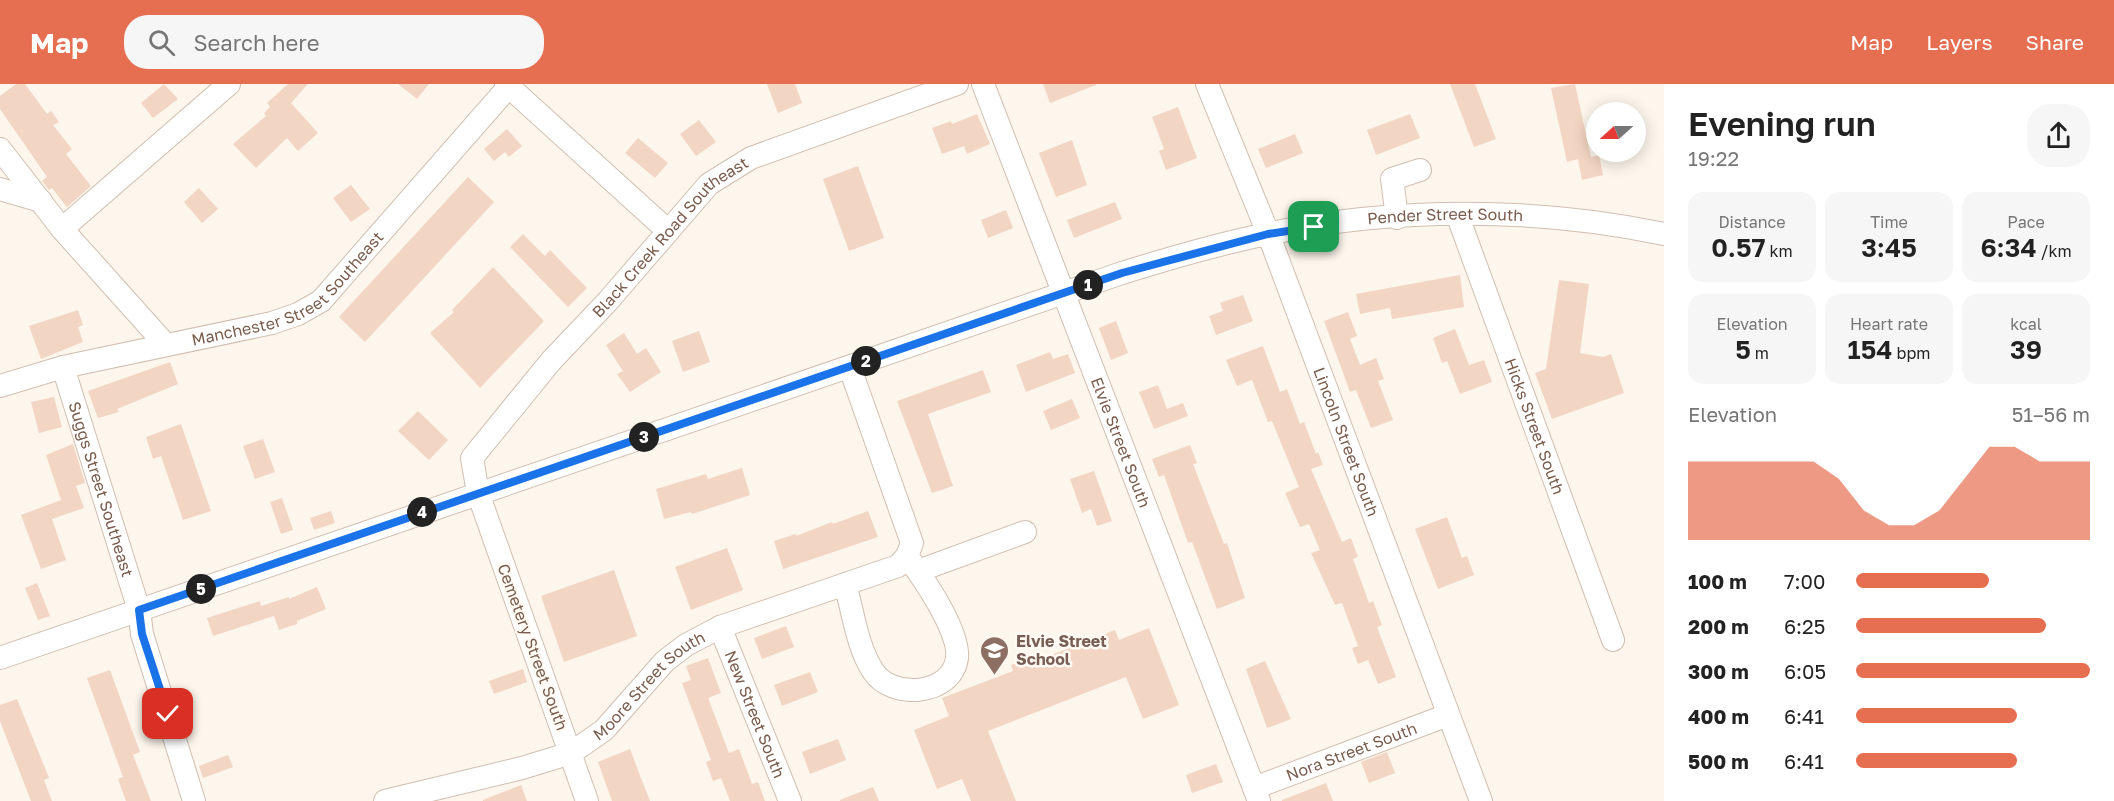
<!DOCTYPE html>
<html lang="en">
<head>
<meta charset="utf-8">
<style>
	body { margin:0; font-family:"Golos Text",sans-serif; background:#f6f6f6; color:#222; height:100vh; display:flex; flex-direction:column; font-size:22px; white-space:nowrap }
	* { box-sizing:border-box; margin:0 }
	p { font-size:20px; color:#767676 }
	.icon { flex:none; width:33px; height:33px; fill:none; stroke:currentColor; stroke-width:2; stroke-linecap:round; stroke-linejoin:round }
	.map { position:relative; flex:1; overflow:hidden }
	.drawer { display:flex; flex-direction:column; background:#fff; width:450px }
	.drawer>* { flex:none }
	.needle { width:39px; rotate:249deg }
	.controls { position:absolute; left:1586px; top:18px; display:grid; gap:12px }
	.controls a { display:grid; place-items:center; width:60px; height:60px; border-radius:50%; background:#fff; box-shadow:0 3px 15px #0003; font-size:30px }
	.pin { position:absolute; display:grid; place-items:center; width:51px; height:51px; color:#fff; margin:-26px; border-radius:12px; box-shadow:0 3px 9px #0006 }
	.km { position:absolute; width:30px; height:30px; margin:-15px; border-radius:50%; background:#222; color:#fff; font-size:16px; line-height:30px; text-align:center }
	.round { display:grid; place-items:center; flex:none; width:63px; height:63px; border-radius:24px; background:#f6f6f6 }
	.headline { display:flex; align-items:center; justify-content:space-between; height:102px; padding:0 24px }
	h1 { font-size:33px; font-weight:600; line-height:45px }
	.figures { display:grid; grid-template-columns:repeat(3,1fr); gap:9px; height:102px; padding:6px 24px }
	.figures div { display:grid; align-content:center; border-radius:15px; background:#f6f6f6; text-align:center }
	.figures b { font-size:26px; font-weight:600 }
	.figures small { font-size:16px; font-weight:400 }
	.figures p { font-size:16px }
	.chart { height:168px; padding:12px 24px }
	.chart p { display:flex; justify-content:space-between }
	.chart svg { width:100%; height:108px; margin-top:6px; fill:#e76f51; opacity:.7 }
	ul { padding:0 24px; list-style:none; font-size:20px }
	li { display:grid; grid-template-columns:96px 72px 1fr; align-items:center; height:45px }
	li i { height:15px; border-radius:8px; background:#e76f51 }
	header { display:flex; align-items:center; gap:36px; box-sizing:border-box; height:84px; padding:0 30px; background:#e76f51; color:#fff }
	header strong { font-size:28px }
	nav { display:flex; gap:33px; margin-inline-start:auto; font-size:21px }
	.search { width:420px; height:54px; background:#f6f6f6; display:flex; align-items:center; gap:15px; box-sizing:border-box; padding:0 21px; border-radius:24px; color:#767676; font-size:22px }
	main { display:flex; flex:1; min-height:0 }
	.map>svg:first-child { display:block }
	.building { fill:#f3d5c3 }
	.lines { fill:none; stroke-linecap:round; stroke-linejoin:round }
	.minor-casing { stroke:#d1beb0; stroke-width:24 }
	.minor { stroke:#fff; stroke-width:22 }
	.route-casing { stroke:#fff; stroke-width:12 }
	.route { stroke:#1a73e8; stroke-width:8 }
	.labels { text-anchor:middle; stroke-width:5; stroke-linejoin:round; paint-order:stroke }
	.street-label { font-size:16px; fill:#7a5c4d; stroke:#fffaf3 }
	.education-label { font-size:16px; font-weight:bold; fill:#785e54; stroke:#fffaf3; text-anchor:start }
</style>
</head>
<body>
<header>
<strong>Map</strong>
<div class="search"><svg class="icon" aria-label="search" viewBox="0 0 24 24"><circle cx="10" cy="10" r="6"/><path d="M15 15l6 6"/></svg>Search here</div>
<nav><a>Map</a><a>Layers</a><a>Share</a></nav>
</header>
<main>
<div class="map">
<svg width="1664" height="717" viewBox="0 0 1664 717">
	<rect width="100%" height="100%" fill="#fdf6ec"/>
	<!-- building -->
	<g class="building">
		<path d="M16 0H25L47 30 51 27 59 38 53 41 72 65 66 70 91 102 67 123 52 104 49 106 42 97 47 93 0 25V12Z"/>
		<path d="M164 0 178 15 153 34 141 19Z"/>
		<path d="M288 0H308L291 19 318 49 298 67 287 54 256 84 233 60 266 32 264 29 270 23 267 19Z"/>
		<path d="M398 0H429L417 15Z"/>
		<path d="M767 0H795L802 19 778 29Z"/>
		<path d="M1043 0H1096V1L1050 19Z"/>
		<path d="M1450 0H1475L1496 55 1474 63Z"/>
		<path d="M1575 0 1591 73 1599 71 1603 91 1582 96 1578 75 1567 78 1551 4Z"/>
		<path d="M1178 23 1197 74 1166 86 1159 67 1164 65 1152 33Z"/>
		<path d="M977 30 990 60 967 70 964 62 942 70 932 44 951 37 952 40Z"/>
		<path d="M1410 30 1420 54 1376 71 1367 46Z"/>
		<path d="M699 36 716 58 696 72 680 50Z"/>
		<path d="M507 45 522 62 509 73 505 68 494 77 484 65Z"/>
		<path d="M1295 50 1303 69 1266 84 1258 65Z"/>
		<path d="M638 54 668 79 655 94 625 69Z"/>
		<path d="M1072 56 1087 101 1056 113 1039 69Z"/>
		<path d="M858 82 884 154 849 167 823 95Z"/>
		<path d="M468 93 494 118 365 258 339 233Z"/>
		<path d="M351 101 370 125 351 138 333 114Z"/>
		<path d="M199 104 218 125 202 139 184 118Z"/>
		<path d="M1115 118 1122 135 1074 154 1067 136Z"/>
		<path d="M1006 126 1013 144 988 154 981 136Z"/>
		<path d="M523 150 545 172 550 166 587 204 568 223 510 163Z"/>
		<path d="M493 183 544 237 480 304 430 249 454 228 452 226Z"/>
		<path d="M1460 191 1464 223 1392 235 1390 224 1360 230 1356 210Z"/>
		<path d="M1559 196 1589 200 1580 269 1603 273 1611 270 1624 309 1552 335 1535 289 1546 285Z"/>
		<path d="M1243 211 1253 237 1216 251 1209 232 1223 227 1220 219Z"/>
		<path d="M78 226 83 241 78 243 83 258 41 275 29 242Z"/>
		<path d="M1348 228 1357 252 1350 255 1360 281 1376 274 1384 295 1378 297 1393 336 1371 344 1356 306 1350 308 1324 237Z"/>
		<path d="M1116 237 1128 269 1111 276 1099 244Z"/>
		<path d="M1455 245 1469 281 1484 276 1492 298 1460 310 1447 277 1442 279 1433 254Z"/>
		<path d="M699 247 710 278 683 288 672 257Z"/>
		<path d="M624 249 637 270 646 264 661 288 630 308 617 290 623 287 606 261Z"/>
		<path d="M1263 262 1280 308 1287 305 1300 340 1304 338 1316 370 1318 368 1323 381 1311 385 1342 458 1351 454 1358 473 1353 475 1369 519 1373 517 1382 541 1377 543 1396 593 1378 600 1368 576 1358 580 1352 564 1358 562 1342 519 1335 521 1311 469 1320 466 1309 440 1300 443 1285 409 1299 403 1272 337 1268 338 1252 296 1237 302 1226 276Z"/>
		<path d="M1050 268 1053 275 1068 270 1075 289 1026 308 1016 281Z"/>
		<path d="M170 278 178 300 117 325 119 328 98 334 88 307Z"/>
		<path d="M983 286 991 308 928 330 953 402 932 409 897 317Z"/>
		<path d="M1158 301 1167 325 1183 319 1188 332 1154 345 1139 308Z"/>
		<path d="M54 313 62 343 39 349 31 318Z"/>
		<path d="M1072 315 1080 334 1051 346 1043 327Z"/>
		<path d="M418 327 448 356 429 376 398 347Z"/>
		<path d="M181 340 211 427 183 436 161 372 153 375 146 353Z"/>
		<path d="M263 355 275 388 255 395 243 362Z"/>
		<path d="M73 360 85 399 76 402 84 424 52 435 66 476 41 485 21 431 61 416 46 371Z"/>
		<path d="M1190 361 1197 379 1193 380 1224 460 1227 459 1245 514 1217 525 1192 458 1188 459 1164 391 1159 393 1152 375Z"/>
		<path d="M742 384 750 411 692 430 691 428 664 435 656 405 706 390 708 395Z"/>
		<path d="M1094 387 1112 437 1097 442 1091 425 1082 429 1070 395Z"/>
		<path d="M282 414 293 446 281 450 270 418Z"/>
		<path d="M331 427 335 439 314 446 310 434Z"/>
		<path d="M868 427 878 453 783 485 774 457 796 450V452L832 438 833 440Z"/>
		<path d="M1447 433 1462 474 1467 472 1474 491 1438 505 1415 445Z"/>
		<path d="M727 464 743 506 691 526 675 483Z"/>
		<path d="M614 486 637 552 564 578 541 512Z"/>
		<path d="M37 499 50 532 38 536 25 504Z"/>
		<path d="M317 503 326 525 297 537V540L279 546 274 532 213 552 207 534 260 517 261 522 289 513V515Z"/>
		<path d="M786 542 794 563 762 575 754 554Z"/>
		<path d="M1149 544 1179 621 1143 635 1126 593 988 647 1016 717H971L962 695 937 705 914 646 949 632 942 614 1013 587 1011 581 1041 569 1043 574 1115 546 1119 556Z"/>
		<path d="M708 574 721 609 708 614 729 669 739 665 752 700 758 698 765 717H730L721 694 713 697 706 678 711 676 682 599 691 596 686 582Z"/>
		<path d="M1265 577 1291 635 1267 644 1246 585Z"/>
		<path d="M523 585 527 598 494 610 489 597Z"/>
		<path d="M110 586 140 668 133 671 151 717H126L118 695 123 693 87 594Z"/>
		<path d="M810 588 818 608 782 622 774 601Z"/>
		<path d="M17 615 49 694 44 696 52 717H31L0 637V621Z"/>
		<path d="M838 655 846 676 810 690 802 668Z"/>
		<path d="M630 665 639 689 650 717H612L598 678Z"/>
		<path d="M1387 668 1395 689 1369 699 1361 678Z"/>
		<path d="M228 671 233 683 203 694 199 682Z"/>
		<path d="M1216 680 1223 698 1192 709 1186 691Z"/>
		<path d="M1326 699 1333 717H1282V716Z"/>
		<path d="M521 701 527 717H483V716Z"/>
		<path d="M873 703 879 717H840V716Z"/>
	</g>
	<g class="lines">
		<defs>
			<g id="minor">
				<path d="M506 0 667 146"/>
				<path id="s1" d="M983 0 1259 717"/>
				<path id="s2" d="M1207 0 1268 149 1481 717"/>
				<path d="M0 65 62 145 166 261"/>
				<path d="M0 105 41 117"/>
				<path id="s3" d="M1457 130 1613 556"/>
				<path d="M1397 134 1392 95 1420 86"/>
				<path d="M62 145 229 0"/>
				<path id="s4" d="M63 283 139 526 142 550 194 717"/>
				<path id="s5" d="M0 302 63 283 272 239 298 230 321 217 511 0"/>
				<path d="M918 487 1025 448"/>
				<path d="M845 500C853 527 857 563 873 587 891 616 952 612 957 574 960 547 923 494 907 472"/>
				<path id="s6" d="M720 543 790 717"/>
				<path id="s7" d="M0 574 1122 189C1170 174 1218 160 1267 150 1393 123 1538 123 1664 150"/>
				<path id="s8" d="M1254 704 1448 631"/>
				<path id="s9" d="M385 717 522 684 571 669 604 646 665 577 686 561 720 543 898 482 907 472 912 459 850 284"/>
				<path id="s10" d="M587 717 478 409 472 374 551 277 608 217 709 100 751 74 957 0"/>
			</g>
		</defs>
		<!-- minor casing -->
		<use href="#minor" class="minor-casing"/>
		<!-- minor -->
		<use href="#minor" class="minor"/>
	</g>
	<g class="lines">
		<defs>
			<path id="route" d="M168 630 142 550 139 526 1122 189 1268 150 1314 143"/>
		</defs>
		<!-- route casing -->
		<use href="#route" class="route-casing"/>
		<!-- route -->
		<use href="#route" class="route"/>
	</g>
	<!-- icons -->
	<defs>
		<symbol id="school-pin" viewBox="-11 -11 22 30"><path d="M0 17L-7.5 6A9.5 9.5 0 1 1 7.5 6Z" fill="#8d6e63" stroke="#fffaf3"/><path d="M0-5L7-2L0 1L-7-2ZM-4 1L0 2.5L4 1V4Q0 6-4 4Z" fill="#fff"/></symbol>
	</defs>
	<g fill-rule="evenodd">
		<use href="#school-pin" x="978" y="550" width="33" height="45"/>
	</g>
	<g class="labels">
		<!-- street labels -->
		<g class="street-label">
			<text dy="6" stroke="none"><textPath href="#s7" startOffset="1516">Pender Street South</textPath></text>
			<text dy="6" stroke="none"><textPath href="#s10" startOffset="660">Black Creek Road Southeast</textPath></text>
			<text dy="6" stroke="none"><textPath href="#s5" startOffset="310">Manchester Street Southeast</textPath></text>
			<text dy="6" stroke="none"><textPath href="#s3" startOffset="226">Hicks Street South</textPath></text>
			<text dy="6" stroke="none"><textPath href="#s1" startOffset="384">Elvie Street South</textPath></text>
			<text dy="6" stroke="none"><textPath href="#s2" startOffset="384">Lincoln Street South</textPath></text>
			<text dy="6" stroke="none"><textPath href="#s4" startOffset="128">Suggs Street Southeast</textPath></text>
			<text transform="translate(533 563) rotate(70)" y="6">Cemetery Street South</text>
			<text dy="6" stroke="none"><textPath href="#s9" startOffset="296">Moore Street South</textPath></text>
			<text dy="6" stroke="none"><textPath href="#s6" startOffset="94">New Street South</textPath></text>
			<text dy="6" stroke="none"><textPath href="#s8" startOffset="104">Nora Street South</textPath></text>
		</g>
		<!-- education labels -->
		<g class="education-label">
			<text x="1016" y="563">Elvie Street<tspan x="1016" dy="18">School</tspan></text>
		</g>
	</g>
</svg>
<div class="controls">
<a><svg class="needle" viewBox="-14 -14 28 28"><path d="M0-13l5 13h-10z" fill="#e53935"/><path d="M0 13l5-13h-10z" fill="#767676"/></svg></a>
</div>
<div class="pin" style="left:1314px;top:143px;background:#1e9e55"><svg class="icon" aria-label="arrive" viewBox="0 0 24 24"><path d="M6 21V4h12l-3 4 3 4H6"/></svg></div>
<div class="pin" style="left:168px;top:630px;background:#d93025"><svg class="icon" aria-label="check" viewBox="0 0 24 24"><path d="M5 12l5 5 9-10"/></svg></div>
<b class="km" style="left:1088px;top:201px">1</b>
<b class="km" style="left:866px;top:277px">2</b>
<b class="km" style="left:644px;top:353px">3</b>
<b class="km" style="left:422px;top:428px">4</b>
<b class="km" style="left:201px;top:505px">5</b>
</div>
<section class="drawer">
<div class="headline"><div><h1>Evening run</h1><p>19:22</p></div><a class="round"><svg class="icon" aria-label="share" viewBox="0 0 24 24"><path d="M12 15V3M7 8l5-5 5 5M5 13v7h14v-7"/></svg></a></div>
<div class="figures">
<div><p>Distance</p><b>0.57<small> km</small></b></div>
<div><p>Time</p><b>3:45</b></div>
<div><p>Pace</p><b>6:34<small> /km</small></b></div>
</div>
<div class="figures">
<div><p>Elevation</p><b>5<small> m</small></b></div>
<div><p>Heart rate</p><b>154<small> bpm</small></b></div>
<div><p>kcal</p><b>39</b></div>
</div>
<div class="chart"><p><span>Elevation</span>51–56 m</p>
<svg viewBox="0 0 160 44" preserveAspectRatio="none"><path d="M0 44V12L10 12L20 12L30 12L40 12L50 12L60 19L70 32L80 38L90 38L100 32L110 19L120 6L130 6L140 12L150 12L160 12V44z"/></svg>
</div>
<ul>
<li><b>100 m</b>7:00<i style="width:57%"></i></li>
<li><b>200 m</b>6:25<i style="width:81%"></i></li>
<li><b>300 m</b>6:05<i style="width:100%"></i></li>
<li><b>400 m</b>6:41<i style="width:69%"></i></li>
<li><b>500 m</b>6:41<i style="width:69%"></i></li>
</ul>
</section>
</main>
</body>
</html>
